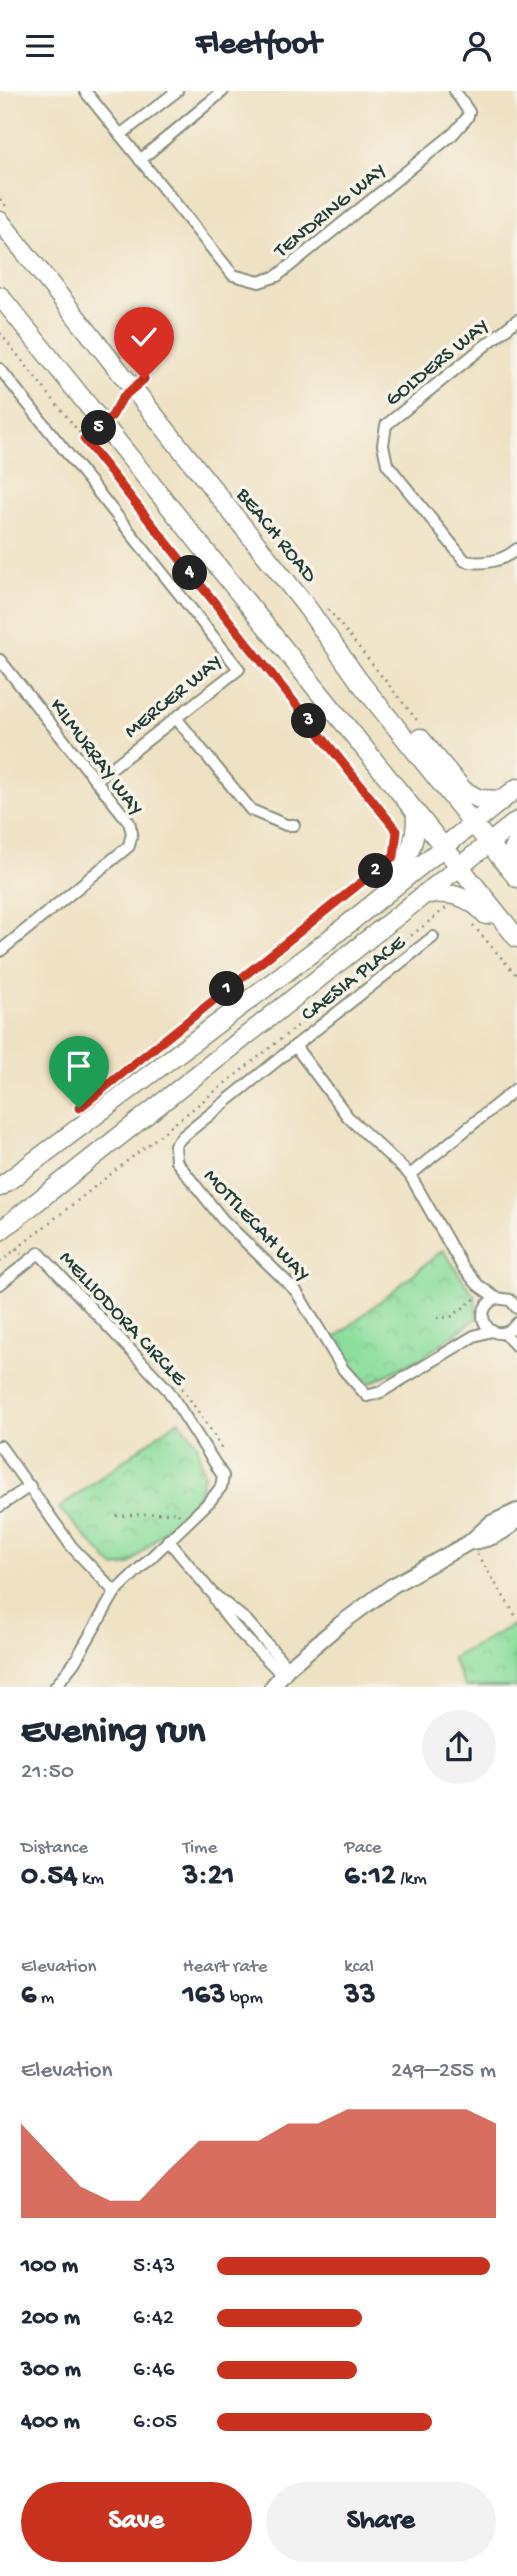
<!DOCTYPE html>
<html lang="en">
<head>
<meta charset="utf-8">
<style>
	body { margin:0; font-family:"Gochi Hand",sans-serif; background:#f2f2f3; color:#1f2937; height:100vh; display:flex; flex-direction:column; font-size:26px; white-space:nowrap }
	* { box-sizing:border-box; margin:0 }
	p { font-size:23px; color:#747a83 }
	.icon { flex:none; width:38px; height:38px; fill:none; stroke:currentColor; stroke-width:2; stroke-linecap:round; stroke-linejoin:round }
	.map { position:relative; height:1596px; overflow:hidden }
	.sheet { display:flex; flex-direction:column; background:#fff; flex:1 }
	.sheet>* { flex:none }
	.pin { position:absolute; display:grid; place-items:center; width:60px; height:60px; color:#fff; margin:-72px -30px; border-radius:50% 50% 50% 0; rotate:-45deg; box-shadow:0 0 7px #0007 }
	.pin .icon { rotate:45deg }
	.km { position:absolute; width:35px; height:35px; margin:-18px; border-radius:50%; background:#222; color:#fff; font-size:19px; line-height:35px; text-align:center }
	.round { display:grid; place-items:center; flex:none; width:74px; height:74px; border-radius:37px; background:#f2f2f3 }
	.head { display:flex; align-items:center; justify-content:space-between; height:119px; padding:0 21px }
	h1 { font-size:38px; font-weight:800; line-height:52px }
	.stats { display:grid; grid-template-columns:repeat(3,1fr); gap:10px; height:119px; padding:7px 21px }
	.stats div { display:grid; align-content:center }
	.stats b { font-size:30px; font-weight:800 }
	.stats small { font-size:19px; font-weight:400 }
	.stats p { font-size:19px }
	.chart { height:196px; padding:14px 21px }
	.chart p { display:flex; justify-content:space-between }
	.chart svg { width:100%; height:126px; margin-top:7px; fill:#c8321e; opacity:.7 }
	.button { display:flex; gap:14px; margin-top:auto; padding:14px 21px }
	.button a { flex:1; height:80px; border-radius:42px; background:#c8321e; color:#fff; font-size:28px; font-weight:800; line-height:80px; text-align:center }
	.button a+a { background:#f2f2f3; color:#1f2937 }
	ul { padding:0 21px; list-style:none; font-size:23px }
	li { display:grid; grid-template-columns:112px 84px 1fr; align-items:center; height:52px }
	li i { height:18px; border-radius:9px; background:#c8321e }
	header { display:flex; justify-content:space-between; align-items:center; height:91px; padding:0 21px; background:#fff; font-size:32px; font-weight:800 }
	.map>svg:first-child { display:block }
	.park { fill:url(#park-crowns); stroke:#568e68; stroke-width:2 }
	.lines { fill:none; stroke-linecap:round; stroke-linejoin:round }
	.minor-casing { stroke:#878f7c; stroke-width:14 }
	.tertiary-casing { stroke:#878f7c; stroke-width:18 }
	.primary-casing { stroke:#878f7c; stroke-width:21 }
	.path { stroke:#878f7c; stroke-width:2.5; stroke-dasharray:2 5; stroke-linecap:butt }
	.minor { stroke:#fff; stroke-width:10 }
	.tertiary { stroke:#fff; stroke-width:14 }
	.primary { stroke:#fff; stroke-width:18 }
	.route-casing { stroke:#fff; stroke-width:14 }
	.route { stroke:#c8321e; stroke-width:9 }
	.labels { text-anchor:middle; stroke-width:7; stroke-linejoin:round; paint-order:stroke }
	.street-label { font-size:21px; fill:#1f3d34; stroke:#f7f3e8 }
</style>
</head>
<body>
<header><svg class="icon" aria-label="menu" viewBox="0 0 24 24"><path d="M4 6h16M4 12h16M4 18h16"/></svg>Fleetfoot<svg class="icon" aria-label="person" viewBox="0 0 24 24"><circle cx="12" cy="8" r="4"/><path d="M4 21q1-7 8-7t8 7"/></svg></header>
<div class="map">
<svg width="517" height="1596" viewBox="0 0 517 1596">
	<defs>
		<pattern id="park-crowns" width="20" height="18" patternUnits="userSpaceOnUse" patternTransform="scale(1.75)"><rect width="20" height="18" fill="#8dde9d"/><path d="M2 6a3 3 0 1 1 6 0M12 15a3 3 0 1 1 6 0" fill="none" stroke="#79bf88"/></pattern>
	</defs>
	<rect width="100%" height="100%" fill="#f7f3e8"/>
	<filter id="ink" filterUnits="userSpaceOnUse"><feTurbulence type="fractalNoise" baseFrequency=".0143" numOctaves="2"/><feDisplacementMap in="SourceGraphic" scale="14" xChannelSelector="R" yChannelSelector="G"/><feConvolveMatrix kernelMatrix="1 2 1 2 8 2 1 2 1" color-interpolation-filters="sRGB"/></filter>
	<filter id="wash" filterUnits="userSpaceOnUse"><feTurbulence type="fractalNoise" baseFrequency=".00686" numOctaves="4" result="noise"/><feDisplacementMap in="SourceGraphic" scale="28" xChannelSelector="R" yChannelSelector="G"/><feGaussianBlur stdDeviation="1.57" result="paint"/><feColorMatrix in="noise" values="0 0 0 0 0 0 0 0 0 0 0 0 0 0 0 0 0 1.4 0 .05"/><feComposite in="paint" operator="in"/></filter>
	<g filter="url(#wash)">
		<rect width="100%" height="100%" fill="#efe1c3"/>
		<!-- park -->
		<g class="park">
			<path d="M443 1159 475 1206 477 1227 425 1265 370 1292 348 1274 335 1247Z"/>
			<path d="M179 1329 197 1352 204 1384 198 1406 129 1474 114 1476 59 1417Z"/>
			<path d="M517 1532V1596H465L452 1567Z"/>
		</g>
	</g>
	<g filter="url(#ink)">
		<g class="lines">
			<defs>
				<g id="minor">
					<path d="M85 0 233 184 259 191 277 185 453 43 467 27 469 21 455 0"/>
					<path d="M120 44 177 0"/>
					<path d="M140 69 223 0"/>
					<path d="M517 229 386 334 383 354 387 373 465 470C483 474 503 470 517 458"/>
					<path d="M0 278 239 578 96 689"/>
					<path d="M0 569 129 731 132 742 129 755 0 860"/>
					<path d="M176 627 251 719 286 734H294"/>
					<path d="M295 955 433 846"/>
					<path d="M410 1084 517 997"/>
					<path d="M0 1193 39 1162 168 1299 223 1385 221 1396 210 1410 115 1501 74 1572 55 1596"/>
					<path d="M496 1207C465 1223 497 1260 517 1232"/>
					<path d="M491 1240 474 1245 381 1301 367 1305 343 1278 296 1200 223 1129 176 1070 175 1054 182 1046 295 955 348 1026 410 1084 462 1175 478 1194 496 1207 510 1209 517 1217"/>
					<path d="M504 1242 517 1256"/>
					<path d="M0 1355 72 1456 115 1501"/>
					<path d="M0 1415 30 1395"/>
					<path d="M168 1449 212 1502 247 1530 288 1577"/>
					<path d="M215 1508C232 1539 259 1558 282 1584"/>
				</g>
				<g id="tertiary">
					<path d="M470 1451C491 1449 501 1443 517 1430"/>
					<path d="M272 1596 288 1577 339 1534 392 1495 470 1451 491 1432 517 1420"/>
				</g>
				<g id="primary">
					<path d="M0 130 306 515 359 590 517 787"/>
					<path d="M0 205 517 847"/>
					<path d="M420 647 463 699 479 708 502 709"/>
					<path d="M507 775 517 751"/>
					<path d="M385 790C408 771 417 751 416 722"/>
					<path d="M424 803C450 801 468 804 486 824"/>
					<path d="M0 1096 322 854 517 697"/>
					<path d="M0 1140 517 730"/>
				</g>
			</defs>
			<!-- minor casing -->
			<use href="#minor" class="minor-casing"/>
			<!-- tertiary casing -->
			<use href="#tertiary" class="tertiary-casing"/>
			<!-- primary casing -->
			<use href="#primary" class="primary-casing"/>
			<!-- path -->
			<g class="path">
				<path d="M0 108 7 116"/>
				<path d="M0 242 397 740 401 741"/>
				<path d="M114 322 123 306"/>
				<path d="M328 518 420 633"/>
				<path d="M473 834 517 885"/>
				<path d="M82 1014 372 782"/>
				<path d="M15 1158 21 1163"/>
				<path d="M0 1171 446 817"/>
				<path d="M437 1227 451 1226 476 1207"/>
				<path d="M145 1256 157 1268"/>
				<path d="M182 1297 212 1341 222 1359"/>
				<path d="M116 1425 177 1421 180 1425"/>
				<path d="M477 1463 517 1527"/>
			</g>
			<!-- minor -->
			<use href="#minor" class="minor"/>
			<!-- tertiary -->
			<use href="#tertiary" class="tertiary"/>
			<!-- primary -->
			<use href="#primary" class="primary"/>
		</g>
	</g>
	<g class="lines" filter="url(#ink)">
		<defs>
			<path id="route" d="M79 1017 394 765 397 740 84 348 112 325 123 306 144 288"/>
		</defs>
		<!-- route casing -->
		<use href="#route" class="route-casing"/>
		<!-- route -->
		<use href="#route" class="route"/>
	</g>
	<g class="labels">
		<!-- street labels -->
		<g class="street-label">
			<text transform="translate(329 118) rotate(-39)" y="7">TENDRING WAY</text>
			<text transform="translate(436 270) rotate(-39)" y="7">GOLDERS WAY</text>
			<text transform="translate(278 443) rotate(51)" y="7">BEACH ROAD</text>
			<text transform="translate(172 604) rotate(-39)" y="7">MERCER WAY</text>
			<text transform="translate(98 665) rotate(53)" y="7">KILMURRAY WAY</text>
			<text transform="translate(352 886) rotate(-38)" y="7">CAESIA PLACE</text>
			<text transform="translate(258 1133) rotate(47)" y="7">MOTTLECAH WAY</text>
			<text transform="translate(124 1226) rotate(47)" y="7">MELLIODORA CIRCLE</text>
		</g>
	</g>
</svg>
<div class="pin" style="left:79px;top:1017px;background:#1e9e55"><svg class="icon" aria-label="arrive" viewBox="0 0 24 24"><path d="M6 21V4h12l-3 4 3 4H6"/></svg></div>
<div class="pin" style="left:144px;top:288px;background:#d93025"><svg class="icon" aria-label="check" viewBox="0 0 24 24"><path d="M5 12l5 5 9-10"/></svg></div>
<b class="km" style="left:227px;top:898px">1</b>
<b class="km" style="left:376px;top:780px">2</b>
<b class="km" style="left:309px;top:630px">3</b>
<b class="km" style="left:190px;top:482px">4</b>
<b class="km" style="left:99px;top:337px">5</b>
</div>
<section class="sheet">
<div class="head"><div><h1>Evening run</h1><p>21:50</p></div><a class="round"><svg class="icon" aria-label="share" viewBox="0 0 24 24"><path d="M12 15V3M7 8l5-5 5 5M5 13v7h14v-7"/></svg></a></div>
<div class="stats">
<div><p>Distance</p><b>0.54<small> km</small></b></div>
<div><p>Time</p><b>3:21</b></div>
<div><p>Pace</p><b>6:12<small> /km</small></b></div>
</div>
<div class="stats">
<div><p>Elevation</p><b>6<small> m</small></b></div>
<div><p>Heart rate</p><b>163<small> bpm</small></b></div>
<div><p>kcal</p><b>33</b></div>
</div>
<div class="chart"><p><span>Elevation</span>249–255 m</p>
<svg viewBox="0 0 160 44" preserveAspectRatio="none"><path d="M0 44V11L10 22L20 33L30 38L40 38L50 27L60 17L70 17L80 17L90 11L100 11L110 6L120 6L130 6L140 6L150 6L160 11V44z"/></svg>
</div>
<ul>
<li><b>100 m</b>5:43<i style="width:98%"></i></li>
<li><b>200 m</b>6:42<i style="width:52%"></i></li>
<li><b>300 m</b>6:46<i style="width:50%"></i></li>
<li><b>400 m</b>6:05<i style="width:77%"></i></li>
</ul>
<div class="button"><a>Save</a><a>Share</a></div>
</section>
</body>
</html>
